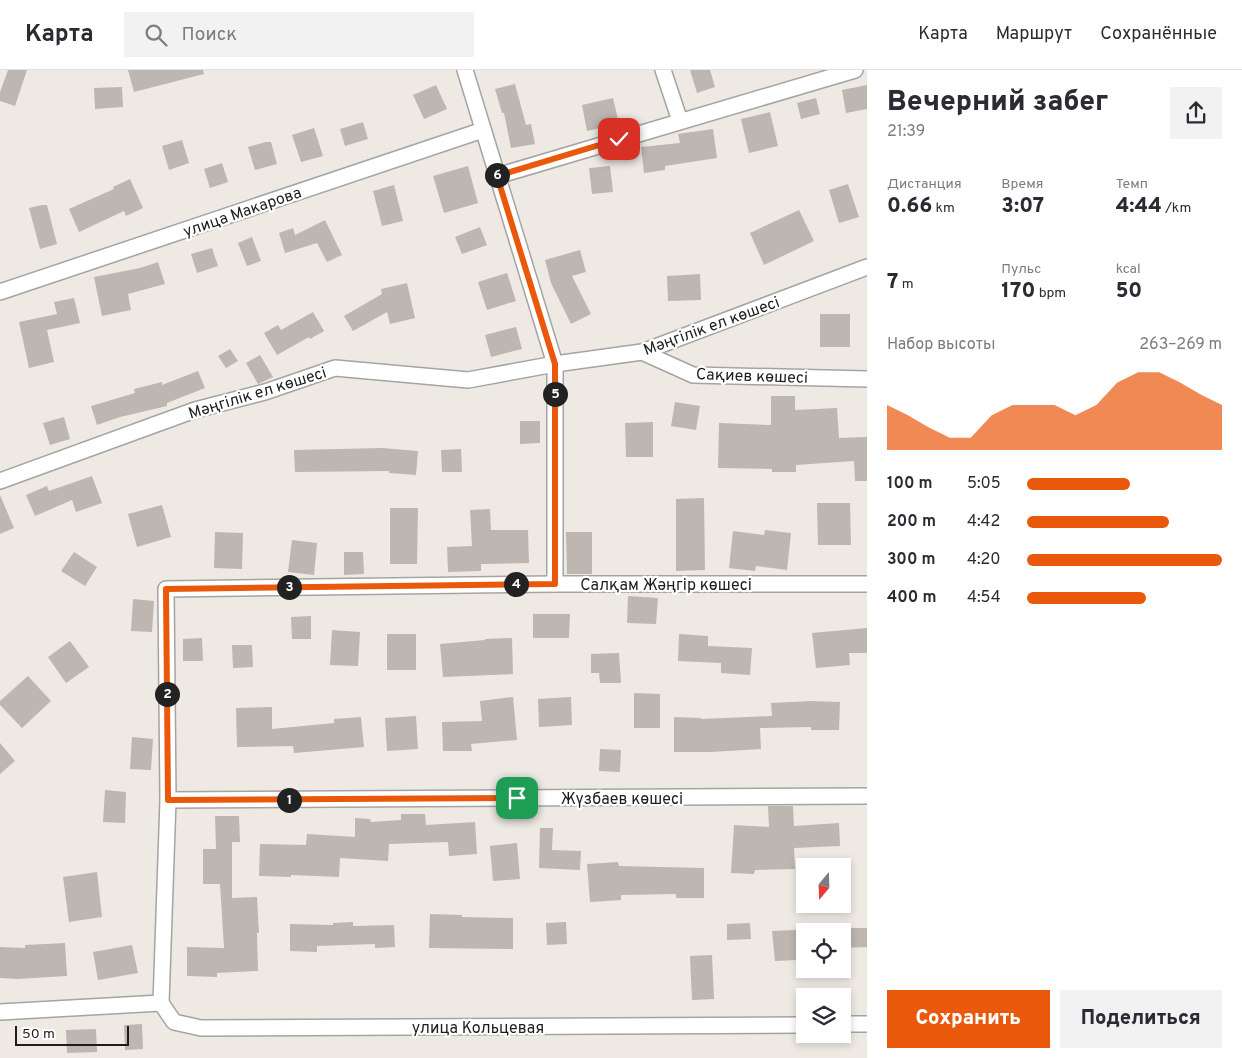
<!DOCTYPE html>
<html lang="ru">
<head>
<meta charset="utf-8">
<style>
	body { margin:0; font-family:Overpass,sans-serif; background:#f2f2f3; color:#2b2b33; height:100vh; display:flex; flex-direction:column; font-size:19px; white-space:nowrap }
	* { box-sizing:border-box; margin:0 }
	p { font-size:16px; color:#7c7c81 }
	.icon { flex:none; width:28px; height:28px; fill:none; stroke:currentColor; stroke-width:2; stroke-linecap:round; stroke-linejoin:round }
	.map { position:relative; flex:1; overflow:hidden }
	.details { display:flex; flex-direction:column; background:#fff; width:375px }
	.details>* { flex:none }
	.needle { width:32px; rotate:199deg }
	.fabs { position:absolute; left:796px; top:788px; display:grid; gap:10px }
	.fabs a { display:grid; place-items:center; width:55px; height:55px; border-radius:0px; background:#fff; box-shadow:0 2px 8px #0003; font-size:25px }
	.scale { position:absolute; left:15px; bottom:12px; width:114px; box-sizing:border-box; padding-left:5px; border:2px solid #1d1d1d; border-top:0; font-size:14px; line-height:18px; white-space:nowrap; color:#1d1d1d; -webkit-text-stroke:4px #fff; paint-order:stroke }
	.pin { position:absolute; display:grid; place-items:center; width:42px; height:42px; color:#fff; margin:-21px; border-radius:10px; box-shadow:0 2px 8px #0006 }
	.km { position:absolute; width:25px; height:25px; margin:-12px; border-radius:50%; background:#222; color:#fff; font-size:14px; line-height:25px; text-align:center }
	.round { display:grid; place-items:center; flex:none; width:52px; height:52px; border-radius:0px; background:#f2f2f3 }
	.overview { display:flex; align-items:center; justify-content:space-between; height:85px; padding:0 20px }
	h1 { font-size:28px; font-weight:800; line-height:38px }
	.stats { display:grid; grid-template-columns:repeat(3,1fr); gap:8px; height:85px; padding:5px 20px }
	.stats div { display:grid; align-content:center }
	.stats b { font-size:21px; font-weight:800 }
	.stats small { font-size:14px; font-weight:400 }
	.stats p { font-size:14px }
	.chart { height:140px; padding:10px 20px }
	.chart p { display:flex; justify-content:space-between }
	.chart svg { width:100%; height:90px; margin-top:5px; fill:#ea580c; opacity:.7 }
	.action { display:flex; gap:10px; margin-top:auto; padding:10px 20px }
	.action a { flex:1; height:58px; border-radius:0px; background:#ea580c; color:#fff; font-size:20px; font-weight:800; line-height:58px; text-align:center }
	.action a+a { background:#f2f2f3; color:#2b2b33 }
	ul { padding:0 20px; list-style:none; font-size:16px }
	li { display:grid; grid-template-columns:80px 60px 1fr; align-items:center; height:38px }
	li i { height:12px; border-radius:6px; background:#ea580c }
	header { display:flex; align-items:center; gap:30px; box-sizing:border-box; height:70px; padding:0 25px; background:#fff; border-bottom:1px solid #e1e1e2 }
	header strong { font-size:24px }
	nav { display:flex; gap:28px; margin-inline-start:auto; font-size:18px }
	.search { width:350px; height:45px; background:#f2f2f3; display:flex; align-items:center; gap:12px; box-sizing:border-box; padding:0 18px; border-radius:0px; color:#7c7c81; font-size:19px }
	main { display:flex; flex:1; min-height:0 }
	.map>svg:first-child { display:block }
	.building { fill:#beb6b0 }
	.lines { fill:none; stroke-linecap:round; stroke-linejoin:round }
	.minor-casing { stroke:#a4a4a4; stroke-width:18 }
	.minor { stroke:#fff; stroke-width:15 }
	.route-casing { stroke:#fff; stroke-width:10 }
	.route { stroke:#ea580c; stroke-width:6 }
	.labels { text-anchor:middle; stroke-width:4.5; stroke-linejoin:round; paint-order:stroke }
	.street-label { font-size:16px; fill:#1d1d1d; stroke:#fff }
</style>
</head>
<body>
<header>
<strong>Карта</strong>
<div class="search"><svg class="icon" aria-label="search" viewBox="0 0 24 24"><circle cx="10" cy="10" r="6"/><path d="M15 15l6 6"/></svg>Поиск</div>
<nav><a>Карта</a><a>Маршрут</a><a>Сохранённые</a></nav>
</header>
<main>
<div class="map">
<svg width="867" height="988" viewBox="0 0 867 988">
	<rect width="100%" height="100%" fill="#eeeae3"/>
	<!-- building -->
	<g class="building">
		<path d="M8 0H27L15 36 0 31V22Z"/>
		<path d="M128 0H203L204 4 134 22Z"/>
		<path d="M690 0H710L715 17 697 23Z"/>
		<path d="M515 14 526 55 531 54 535 74 511 78 504 43H502L495 19Z"/>
		<path d="M436 15 447 39 424 49 413 25Z"/>
		<path d="M867 15V39L846 43 842 20Z"/>
		<path d="M122 17 123 37 95 39 94 18Z"/>
		<path d="M613 28 619 54 587 61 582 35Z"/>
		<path d="M816 28 820 44 801 49 797 33Z"/>
		<path d="M770 42 778 76 749 83 741 49Z"/>
		<path d="M363 52 368 69 345 76 340 59Z"/>
		<path d="M314 58 323 86 301 92 292 65Z"/>
		<path d="M713 59 717 88 665 96V100L644 103 641 77 680 73 678 64Z"/>
		<path d="M182 70 189 93 169 100 162 76Z"/>
		<path d="M266 72H271L277 94 255 100 248 77Z"/>
		<path d="M222 93 228 112 210 118 204 99Z"/>
		<path d="M468 96 478 133 444 143 433 106Z"/>
		<path d="M610 96 613 122 592 124 589 98Z"/>
		<path d="M130 109 143 138 126 146 124 141 79 162 69 139 114 119 113 117Z"/>
		<path d="M848 114 859 147 839 153 829 120Z"/>
		<path d="M394 115 403 151 382 156 373 121Z"/>
		<path d="M42 135H47L57 174 40 179 29 138Z"/>
		<path d="M799 140 814 171 764 195 750 163Z"/>
		<path d="M325 150 342 185 327 192 317 173 285 183 279 163 293 158 295 165Z"/>
		<path d="M480 157 487 175 462 184 455 167Z"/>
		<path d="M252 167 261 191 247 196 238 173Z"/>
		<path d="M212 178 218 196 197 203 191 184Z"/>
		<path d="M580 180 586 202 572 206 591 244 571 254 551 213 545 190Z"/>
		<path d="M158 192 165 214 128 224 131 240 102 246 94 207 140 198Z"/>
		<path d="M507 203 516 231 487 240 478 212Z"/>
		<path d="M700 204 701 230 668 231 667 206Z"/>
		<path d="M407 213 415 248 390 254 387 242 353 261 344 246 382 224 381 219Z"/>
		<path d="M74 228 80 253 47 260 54 292 29 298 19 252 57 244 54 232Z"/>
		<path d="M313 242 324 261 310 269 309 267 277 285 264 263 278 255 281 260Z"/>
		<rect x="820" y="244" width="30" height="33"/>
		<path d="M516 257 522 279 491 287 485 265Z"/>
		<path d="M230 279 238 291 226 298 218 286Z"/>
		<path d="M260 285 273 307 258 314 246 293Z"/>
		<path d="M198 301 205 318 167 333V336L120 347 97 355 91 336 135 323 134 319 162 312V315Z"/>
		<path d="M771 326H795V340L837 338 839 368 867 367V411H855L854 391 796 395V402H772V399L718 398 719 353 771 355Z"/>
		<path d="M675 332 700 336 696 360 671 356Z"/>
		<path d="M64 347 70 369 50 375 43 353Z"/>
		<path d="M520 351H540V373L520 374Z"/>
		<path d="M653 352V387H626L625 353Z"/>
		<path d="M382 378 418 381 416 405 389 403V401L295 402 294 380Z"/>
		<path d="M461 379 462 402H442L441 380Z"/>
		<path d="M92 406 102 433 76 442 72 430 35 446 26 425 47 416 49 421Z"/>
		<path d="M0 425 14 458 0 464Z"/>
		<path d="M704 428 705 500 676 501V429Z"/>
		<path d="M817 433H850L851 475H818Z"/>
		<path d="M162 435 171 467 137 477 128 444Z"/>
		<path d="M390 438H418L417 494H390Z"/>
		<path d="M490 439 491 460H528L529 493 481 494V501L448 502 447 477 472 476 470 440Z"/>
		<path d="M765 460 791 463 787 500 756 496 755 501 729 498 733 461 764 465Z"/>
		<path d="M215 462 243 463 242 499 214 498Z"/>
		<path d="M566 462H592V504H567Z"/>
		<path d="M292 470 317 473 314 505 288 502Z"/>
		<path d="M74 482 97 497 85 516 61 501Z"/>
		<path d="M344 482H363L364 504 344 505Z"/>
		<path d="M628 526 658 528 656 554 627 553Z"/>
		<path d="M133 529 154 531 152 562 131 561Z"/>
		<path d="M533 544H570L569 568H533Z"/>
		<path d="M311 546V569H292L291 547Z"/>
		<path d="M867 558V583H849L850 595 816 598 812 563Z"/>
		<path d="M332 560 360 562 358 596 330 595Z"/>
		<rect x="387" y="564" width="29" height="36"/>
		<path d="M679 564 708 566V576L752 578 750 605 721 603V593L678 591Z"/>
		<path d="M202 568 203 591H183V569Z"/>
		<path d="M512 568 513 604 443 607 440 574 485 570V569Z"/>
		<path d="M70 571 89 597 66 613 48 587Z"/>
		<path d="M232 575H252L253 597 233 598Z"/>
		<path d="M619 583 621 613H600L599 603H591V584Z"/>
		<path d="M28 606 51 631 22 658 0 635V631Z"/>
		<path d="M634 623 660 624V658H634Z"/>
		<path d="M513 627 517 670 471 674 472 681H443L442 652 482 651 480 631Z"/>
		<path d="M571 627 572 655 539 657 538 629Z"/>
		<path d="M811 631 840 632 839 660H811V657L760 658 761 679 711 682H674V647L701 648V649L772 646 771 633Z"/>
		<path d="M272 637V659L334 653V649L361 647 364 677 294 683 293 676 237 677 236 638Z"/>
		<path d="M416 646 418 679 387 681 385 648Z"/>
		<path d="M132 667 153 669 151 700 130 699Z"/>
		<path d="M0 673 15 691 0 704Z"/>
		<path d="M600 679 621 680 620 702 599 701Z"/>
		<path d="M105 720 126 722 125 753 103 752Z"/>
		<path d="M768 736H793L794 756 839 753 840 776 794 778 795 799 755 800 754 804 731 803 734 755 769 757Z"/>
		<path d="M401 744H425L426 755 475 752 477 784 449 786 448 772 389 774 388 791 340 788 339 807 291 805V807L259 806 260 774 306 775 307 764 355 767V748L370 749 371 752 401 750Z"/>
		<path d="M215 746H239L240 772H232V828L257 827 259 863H257L258 901 217 903V907L187 906V877L224 878 220 814H203V779H216Z"/>
		<path d="M540 758H553L552 780 581 781 580 800 539 798Z"/>
		<path d="M517 773 520 809 493 811 490 776Z"/>
		<path d="M618 792 619 796 704 798V828H676V824L621 825V830L590 832 587 794Z"/>
		<path d="M97 802 102 847 69 852 63 807Z"/>
		<path d="M430 844 462 845V847L513 848V879L429 878Z"/>
		<path d="M353 852V856L394 855 395 877 375 878V874L317 876V882L290 881V854L333 855V853Z"/>
		<path d="M566 852 567 874 547 875 546 853Z"/>
		<path d="M750 853 751 869 727 870V854Z"/>
		<path d="M842 858H867V877L842 878Z"/>
		<path d="M796 860 798 890 775 891 772 861Z"/>
		<path d="M65 873 67 906 18 909 0 908V877L25 878V875Z"/>
		<path d="M132 875 138 903 98 910 93 882Z"/>
		<path d="M712 885 714 929 692 930 690 886Z"/>
		<path d="M142 954 143 979 125 980 124 955Z"/>
		<path d="M96 959 97 982 67 983 66 960Z"/>
	</g>
	<g class="lines">
		<defs>
			<g id="minor">
				<path d="M465 0 555 294V514"/>
				<path d="M663 0 680 51"/>
				<path d="M497 106 855 0"/>
				<path d="M0 222 483 60"/>
				<path d="M642 282 693 305 867 309"/>
				<path d="M0 411 195 340 265 322 335 298 468 310 555 294 642 282 867 197"/>
				<path d="M168 730 867 726"/>
				<path d="M161 933 174 952 201 958 805 955"/>
				<path d="M0 942 161 933 168 730 166 519 555 514H867"/>
				<path d="M842 954H867"/>
			</g>
		</defs>
		<!-- minor casing -->
		<use href="#minor" class="minor-casing"/>
		<!-- minor -->
		<use href="#minor" class="minor"/>
	</g>
	<g class="lines">
		<defs>
			<path id="route" d="M517 728 168 730 166 519 555 514V294L497 106 619 69"/>
		</defs>
		<!-- route casing -->
		<use href="#route" class="route-casing"/>
		<!-- route -->
		<use href="#route" class="route"/>
	</g>
	<g class="labels">
		<!-- street labels -->
		<g class="street-label">
			<text transform="translate(242 141) rotate(-19)" y="6">улица Макарова</text>
			<text transform="translate(711 255) rotate(-20)" y="6">Мәңгілік ел көшесі</text>
			<text transform="translate(752 305) rotate(2)" y="6">Сақиев көшесі</text>
			<text transform="translate(257 322) rotate(-17)" y="6">Мәңгілік ел көшесі</text>
			<text x="666" y="520">Салқам Жәңгір көшесі</text>
			<text x="622" y="734">Жүзбаев көшесі</text>
			<text x="478" y="963">улица Кольцевая</text>
		</g>
	</g>
</svg>
<div class="fabs">
<a><svg class="needle" viewBox="-14 -14 28 28"><path d="M0-13l5 13h-10z" fill="#e53935"/><path d="M0 13l5-13h-10z" fill="#7c7c81"/></svg></a>
<a><svg class="icon" aria-label="locate" viewBox="0 0 24 24"><circle cx="12" cy="12" r="6"/><path d="M12 2v4M12 18v4M2 12h4M18 12h4"/></svg></a>
<a><svg class="icon" aria-label="layers" viewBox="0 0 24 24"><path d="M12 4l9 5-9 5-9-5zM3 14l9 5 9-5"/></svg></a>
</div>
<div class="scale">50 m</div>
<div class="pin" style="left:517px;top:728px;background:#1e9e55"><svg class="icon" aria-label="arrive" viewBox="0 0 24 24"><path d="M6 21V4h12l-3 4 3 4H6"/></svg></div>
<div class="pin" style="left:619px;top:69px;background:#d93025"><svg class="icon" aria-label="check" viewBox="0 0 24 24"><path d="M5 12l5 5 9-10"/></svg></div>
<b class="km" style="left:289px;top:730px">1</b>
<b class="km" style="left:167px;top:624px">2</b>
<b class="km" style="left:289px;top:517px">3</b>
<b class="km" style="left:516px;top:514px">4</b>
<b class="km" style="left:555px;top:324px">5</b>
<b class="km" style="left:497px;top:105px">6</b>
</div>
<section class="details">
<div class="overview"><div><h1>Вечерний забег</h1><p>21:39</p></div><a class="round"><svg class="icon" aria-label="share" viewBox="0 0 24 24"><path d="M12 15V3M7 8l5-5 5 5M5 13v7h14v-7"/></svg></a></div>
<div class="stats">
<div><p>Дистанция</p><b>0.66<small> km</small></b></div>
<div><p>Время</p><b>3:07</b></div>
<div><p>Темп</p><b>4:44<small> /km</small></b></div>
</div>
<div class="stats">
<div><b>7<small> m</small></b></div>
<div><p>Пульс</p><b>170<small> bpm</small></b></div>
<div><p>kcal</p><b>50</b></div>
</div>
<div class="chart"><p><span>Набор высоты</span>263–269 m</p>
<svg viewBox="0 0 160 44" preserveAspectRatio="none"><path d="M0 44V22L10 27L20 33L30 38L40 38L50 27L60 22L70 22L80 22L90 27L100 22L110 11L120 6L130 6L140 11L150 17L160 22V44z"/></svg>
</div>
<ul>
<li><b>100 m</b>5:05<i style="width:53%"></i></li>
<li><b>200 m</b>4:42<i style="width:73%"></i></li>
<li><b>300 m</b>4:20<i style="width:100%"></i></li>
<li><b>400 m</b>4:54<i style="width:61%"></i></li>
</ul>
<div class="action"><a>Сохранить</a><a>Поделиться</a></div>
</section>
</main>
</body>
</html>
